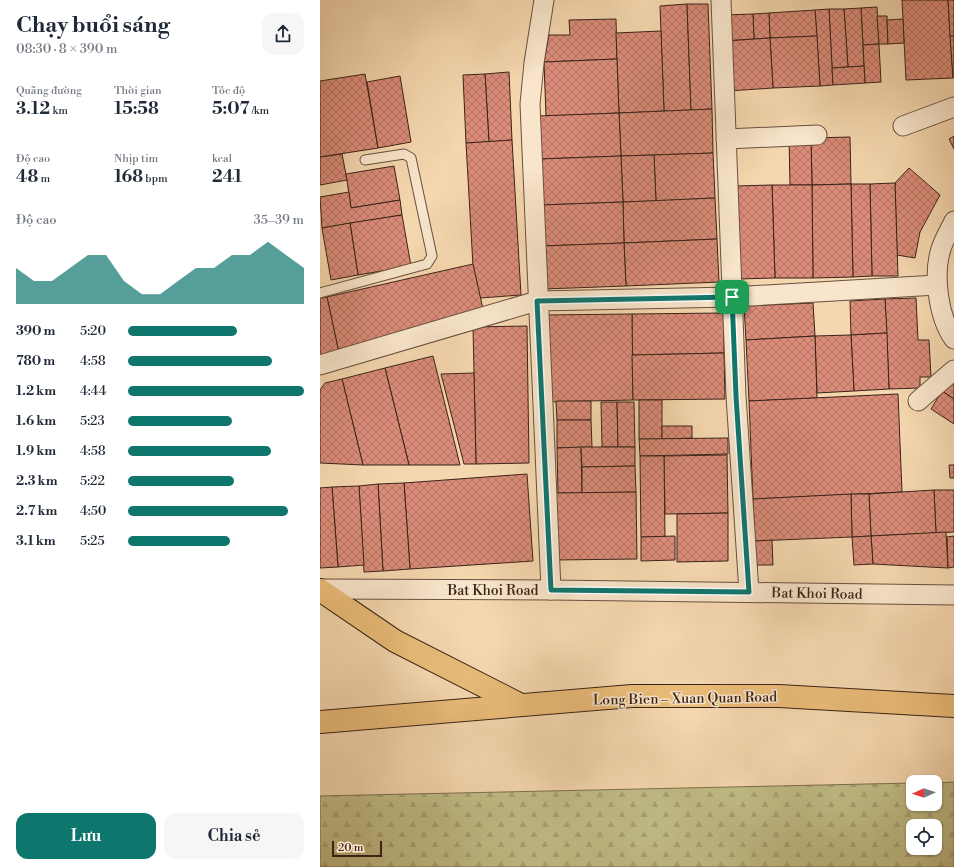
<!DOCTYPE html>
<html lang="vi">
<head>
<meta charset="utf-8">
<style>
	body { margin:0; font-family:"Libre Bodoni",serif; background:#f6f6f7; color:#1f2937; height:100vh; display:flex; flex-direction:column; font-size:15px; white-space:nowrap }
	* { box-sizing:border-box; margin:0 }
	p { font-size:13px; color:#747a83 }
	.icon { flex:none; width:22px; height:22px; fill:none; stroke:currentColor; stroke-width:2; stroke-linecap:round; stroke-linejoin:round }
	.map { position:relative; flex:1; overflow:hidden }
	.drawer { display:flex; flex-direction:column; background:#fff; width:320px }
	.drawer>* { flex:none }
	.needle { width:26px; rotate:267deg }
	.buttons { position:absolute; left:586px; top:775px; display:grid; gap:8px }
	.buttons a { display:grid; place-items:center; width:36px; height:36px; border-radius:8px; background:#fff; box-shadow:0 1px 3px #0004; font-size:20px }
	.scale { position:absolute; left:12px; bottom:10px; width:50px; box-sizing:border-box; padding-left:4px; border:2px solid #3a2318; border-top:0; font-size:11px; line-height:14px; white-space:nowrap; color:#3a2318; -webkit-text-stroke:3px #f8e5cb; paint-order:stroke }
	.pin { position:absolute; display:grid; place-items:center; width:34px; height:34px; color:#fff; margin:-17px; border-radius:8px; box-shadow:0 2px 6px #0006 }
	.round { display:grid; place-items:center; flex:none; width:42px; height:42px; border-radius:12px; background:#f6f6f7 }
	.head { display:flex; align-items:center; justify-content:space-between; height:68px; padding:0 16px }
	h1 { font-size:22px; font-weight:700; line-height:30px }
	.stats { display:grid; grid-template-columns:repeat(3,1fr); gap:6px; height:68px; padding:4px 16px }
	.stats div { display:grid; align-content:center }
	.stats b { font-size:17px; font-weight:700 }
	.stats small { font-size:11px; font-weight:400 }
	.stats p { font-size:11px }
	.chart { height:112px; padding:8px 16px }
	.chart p { display:flex; justify-content:space-between }
	.chart svg { width:100%; height:72px; margin-top:4px; fill:#0f766e; opacity:.7 }
	.cta { display:flex; gap:8px; margin-top:auto; padding:8px 16px }
	.cta a { flex:1; height:46px; border-radius:12px; background:#0f766e; color:#fff; font-size:16px; font-weight:700; line-height:46px; text-align:center }
	.cta a+a { background:#f6f6f7; color:#1f2937 }
	ul { padding:0 16px; list-style:none; font-size:13px }
	li { display:grid; grid-template-columns:64px 48px 1fr; align-items:center; height:30px }
	li i { height:10px; border-radius:5px; background:#0f766e }
	main { display:flex; flex:1; min-height:0 }
	.map>svg:first-child { display:block }
	.forest { fill:url(#forest-firs); stroke:#7e7050; fill-rule:evenodd }
	.building { fill:url(#building-cross-hatch); stroke:#3a2318 }
	.lines { fill:none; stroke-linecap:round; stroke-linejoin:round }
	.lane-casing { stroke:#69503e; stroke-width:11 }
	.street-casing { stroke:#69503e; stroke-width:21 }
	.primary-casing { stroke:#3a2318; stroke-width:24 }
	.lane { stroke:#f8e5cb; stroke-width:9 }
	.street { stroke:#f8e5cb; stroke-width:19 }
	.primary { stroke:#eabc78; stroke-width:22 }
	.route-casing { stroke:#fff; stroke-width:8 }
	.route { stroke:#0f766e; stroke-width:5 }
	.labels { text-anchor:middle; stroke-width:3; stroke-linejoin:round; paint-order:stroke }
	.street-label { font-size:14px; fill:#3a2318; stroke:#f8e5cb }
</style>
</head>
<body>
<main>
<section class="drawer">
<div class="head"><div><h1>Chạy buổi sáng</h1><p>08:30 · 8 × 390 m</p></div><a class="round"><svg class="icon" aria-label="share" viewBox="0 0 24 24"><path d="M12 15V3M7 8l5-5 5 5M5 13v7h14v-7"/></svg></a></div>
<div class="stats">
<div><p>Quãng đường</p><b>3.12<small> km</small></b></div>
<div><p>Thời gian</p><b>15:58</b></div>
<div><p>Tốc độ</p><b>5:07<small> /km</small></b></div>
</div>
<div class="stats">
<div><p>Độ cao</p><b>48<small> m</small></b></div>
<div><p>Nhịp tim</p><b>168<small> bpm</small></b></div>
<div><p>kcal</p><b>241</b></div>
</div>
<div class="chart"><p><span>Độ cao</span>35–39 m</p>
<svg viewBox="0 0 160 44" preserveAspectRatio="none"><path d="M0 44V22L10 30L20 30L30 22L40 14L50 14L60 30L70 38L80 38L90 30L100 22L110 22L120 14L130 14L140 6L150 14L160 22V44z"/></svg>
</div>
<ul>
<li><b>390 m</b>5:20<i style="width:62%"></i></li>
<li><b>780 m</b>4:58<i style="width:82%"></i></li>
<li><b>1.2 km</b>4:44<i style="width:100%"></i></li>
<li><b>1.6 km</b>5:23<i style="width:59%"></i></li>
<li><b>1.9 km</b>4:58<i style="width:81%"></i></li>
<li><b>2.3 km</b>5:22<i style="width:60%"></i></li>
<li><b>2.7 km</b>4:50<i style="width:91%"></i></li>
<li><b>3.1 km</b>5:25<i style="width:58%"></i></li>
</ul>
<div class="cta"><a>Lưu</a><a>Chia sẻ</a></div>
</section>
<div class="map">
<svg width="634" height="867" viewBox="0 0 634 867">
	<defs>
		<pattern id="forest-firs" width="22" height="20" patternUnits="userSpaceOnUse"><rect width="22" height="20" fill="#c1bd87"/><path d="M5 1l3.5 6h-7zM16 11l3.5 6h-7z" fill="#a7a274"/></pattern>
		<pattern id="building-cross-hatch" width="8" height="8" patternUnits="userSpaceOnUse"><rect width="8" height="8" fill="#db8c79"/><path d="M0 0l8 8M0 8l8-8" fill="none" stroke="#b37262"/></pattern>
	</defs>
	<rect width="100%" height="100%" fill="#f5d7af"/>
	<filter id="stains"><feTurbulence type="fractalNoise" baseFrequency=".005" numOctaves="4"/><feColorMatrix values="0 0 0 0 .2 0 0 0 0 .09 0 0 0 0 .02 0 0 0 .5 -.17"/></filter>
	<radialGradient id="worn" r=".72"><stop offset=".6" stop-color="#630" stop-opacity="0"/><stop offset="1" stop-color="#630" stop-opacity=".3"/></radialGradient>
	<!-- forest -->
	<path class="forest" d="M634 782V867H0V796L593 783V804H615V783ZM593 826H615V848H593Z"/>
	<!-- building -->
	<g class="building">
		<path d="M582 0H628L633 78 586 80Z"/>
		<path d="M628 0H634V36H630Z"/>
		<path d="M367 4 371 110 344 111 340 6Z"/>
		<path d="M367 4H388L392 109 371 110Z"/>
		<path d="M557 7 559 44 543 45 541 8Z"/>
		<path d="M541 8 544 66 528 67 524 9Z"/>
		<path d="M509 9H524L528 67 512 68Z"/>
		<path d="M509 9 513 85 500 86 495 10Z"/>
		<path d="M495 10 497 36 450 38 449 13Z"/>
		<path d="M449 13 450 38 434 39 433 14Z"/>
		<path d="M433 14 434 39 405 41 404 15Z"/>
		<path d="M557 16H567L568 44H559Z"/>
		<path d="M296 19 297 59 224 62 229 35H250L249 20Z"/>
		<path d="M583 19 584 43 568 44 567 20Z"/>
		<path d="M341 31 344 111 299 113 296 33Z"/>
		<path d="M497 36 500 86 453 88 450 38Z"/>
		<path d="M630 36H634V77L633 78Z"/>
		<path d="M450 38 453 88 408 91 405 41Z"/>
		<path d="M559 44 561 82 545 83 543 45Z"/>
		<path d="M297 59 299 113 226 116 224 62Z"/>
		<path d="M544 66 545 83 513 85 512 68Z"/>
		<path d="M189 72 192 140 169 142 165 74Z"/>
		<path d="M45 74 58 148 0 157V81Z"/>
		<path d="M165 74 169 142 146 143 143 75Z"/>
		<path d="M80 76 91 142 58 148 47 82Z"/>
		<path d="M392 109 393 153 301 156 299 113Z"/>
		<path d="M299 113 301 156 219 159 217 116Z"/>
		<path d="M634 136V149L629 139Z"/>
		<path d="M530 137 531 184 492 185 491 138Z"/>
		<path d="M469 138H491L492 185H470Z"/>
		<path d="M192 140 201 295 160 298 153 266 146 143Z"/>
		<path d="M393 153 395 198 336 201 334 155Z"/>
		<path d="M22 154 27 180 0 185V157Z"/>
		<path d="M334 155 336 201 303 202 301 156Z"/>
		<path d="M301 156 303 202 221 205 219 159Z"/>
		<path d="M74 166 80 200 31 208 26 174Z"/>
		<path d="M589 168 620 195 600 232 595 258 577 255 575 183Z"/>
		<path d="M575 183 578 276H552L550 184Z"/>
		<path d="M531 184H550L552 276 533 277Z"/>
		<path d="M531 184 533 277 493 278 492 185Z"/>
		<path d="M452 185H492L493 278H455Z"/>
		<path d="M452 185 455 278 418 279 416 186Z"/>
		<path d="M29 192 31 208 80 200 82 215 2 228 0 197Z"/>
		<path d="M395 198 397 239 304 243 303 202Z"/>
		<path d="M303 202 304 243 222 246 221 205Z"/>
		<path d="M82 215 91 266 38 275 30 223Z"/>
		<path d="M30 223 38 275 11 280 2 228Z"/>
		<path d="M397 239 399 282 306 286 304 243Z"/>
		<path d="M304 243 306 286 224 289 222 246Z"/>
		<path d="M153 264 163 309 19 353 7 297Z"/>
		<path d="M7 297 19 353 0 358V298Z"/>
		<path d="M596 298 598 340H609L611 377H600V388L569 389 565 299Z"/>
		<path d="M565 299 567 333 531 335 530 301Z"/>
		<path d="M493 303 495 336 426 340 424 306Z"/>
		<path d="M404 313V353L312 355V314Z"/>
		<path d="M312 314 313 400 225 402 224 315Z"/>
		<path d="M207 326 209 463 156 464 153 327Z"/>
		<path d="M567 333 569 389 534 391 531 335Z"/>
		<path d="M531 335 534 391 497 393 495 336Z"/>
		<path d="M495 336 497 398 429 401 426 340Z"/>
		<path d="M404 353 405 399 313 400 312 355Z"/>
		<path d="M113 356 140 465H89L65 368Z"/>
		<path d="M65 368 89 465H43L22 379Z"/>
		<path d="M154 373 156 464H144L121 374Z"/>
		<path d="M634 378V399L622 391Z"/>
		<path d="M22 379 43 465 0 463V390L5 383Z"/>
		<path d="M622 391 634 399V424L611 409Z"/>
		<path d="M578 394 582 492 433 499 429 401Z"/>
		<rect x="319" y="400" width="23" height="39"/>
		<path d="M236 401H271V420H237Z"/>
		<path d="M281 402H297L298 447H282Z"/>
		<path d="M297 402H314L315 447H298Z"/>
		<path d="M237 420H271L272 447 237 448Z"/>
		<path d="M342 426H372V438L342 439Z"/>
		<path d="M408 438V454L320 456 319 439Z"/>
		<path d="M261 447 262 493H238L237 448Z"/>
		<path d="M261 447H315V466L262 467Z"/>
		<path d="M407 455 408 513 345 514 344 456Z"/>
		<path d="M320 456H344L345 537H321Z"/>
		<path d="M629 465H634V478H630Z"/>
		<path d="M315 466 316 492 262 493V467Z"/>
		<path d="M207 474 213 561 90 569 84 483Z"/>
		<path d="M84 483 90 569 63 571 58 484Z"/>
		<path d="M58 484 63 571 44 572 39 486Z"/>
		<path d="M39 486 44 565 18 567 12 487Z"/>
		<path d="M12 487 18 567 0 568V488Z"/>
		<path d="M614 490H634V532L616 533Z"/>
		<path d="M614 490 616 533 551 536 549 494Z"/>
		<path d="M316 492 317 559 235 560 234 493Z"/>
		<path d="M531 494H549L551 536 532 537Z"/>
		<path d="M531 494 532 537 435 541 433 499Z"/>
		<path d="M408 513V561L357 562V514Z"/>
		<path d="M626 532 628 568 553 564 551 536Z"/>
		<path d="M355 536V560L321 561V537Z"/>
		<path d="M551 536 553 564 534 565 532 537Z"/>
		<path d="M634 536V567L628 568 627 537Z"/>
		<path d="M452 540 453 565H436L435 541Z"/>
	</g>
	<g class="lines">
		<defs>
			<path id="lane" d="M0 293 107 264 112 256 91 158 84 154 45 160"/>
			<g id="street">
				<path d="M224 0 214 63 210 104 231 590"/>
				<path d="M401 0 416 396 429 592"/>
				<path d="M583 126 634 107"/>
				<path d="M406 139 497 135"/>
				<path d="M634 221C630 230 624 239 621 249 613 274 618 317 634 339"/>
				<path d="M0 365 217 301 412 297 617 285"/>
				<path d="M598 401 634 370"/>
				<path d="M0 589 231 590 634 595"/>
			</g>
			<g id="primary">
				<path d="M0 590 75 641 201 705"/>
				<path d="M0 722 312 696H459L634 706"/>
			</g>
		</defs>
		<!-- lane casing -->
		<use href="#lane" class="lane-casing"/>
		<!-- street casing -->
		<use href="#street" class="street-casing"/>
		<!-- primary casing -->
		<use href="#primary" class="primary-casing"/>
		<!-- lane -->
		<use href="#lane" class="lane"/>
		<!-- street -->
		<use href="#street" class="street"/>
		<!-- primary -->
		<use href="#primary" class="primary"/>
	</g>
	<g class="lines">
		<defs>
			<path id="route" d="M412 297 416 396 429 592 231 590 217 301Z"/>
		</defs>
		<!-- route casing -->
		<use href="#route" class="route-casing"/>
		<!-- route -->
		<use href="#route" class="route"/>
	</g>
	<g class="labels">
		<!-- street labels -->
		<g class="street-label">
			<text x="173" y="595">Bat Khoi Road</text>
			<text transform="translate(497 593) rotate(1)" y="5">Bat Khoi Road</text>
			<text transform="translate(365 698) rotate(-1)" y="5">Long Bien – Xuan Quan Road</text>
		</g>
	</g>
	<rect width="100%" height="100%" filter="url(#stains)"/>
	<rect width="100%" height="100%" fill="url(#worn)"/>
</svg>
<div class="buttons">
<a><svg class="needle" viewBox="-14 -14 28 28"><path d="M0-13l5 13h-10z" fill="#e53935"/><path d="M0 13l5-13h-10z" fill="#747a83"/></svg></a>
<a><svg class="icon" aria-label="locate" viewBox="0 0 24 24"><circle cx="12" cy="12" r="6"/><path d="M12 2v4M12 18v4M2 12h4M18 12h4"/></svg></a>
</div>
<div class="scale">20 m</div>
<div class="pin" style="left:412px;top:297px;background:#1e9e55"><svg class="icon" aria-label="arrive" viewBox="0 0 24 24"><path d="M6 21V4h12l-3 4 3 4H6"/></svg></div>
</div>
</main>
</body>
</html>
